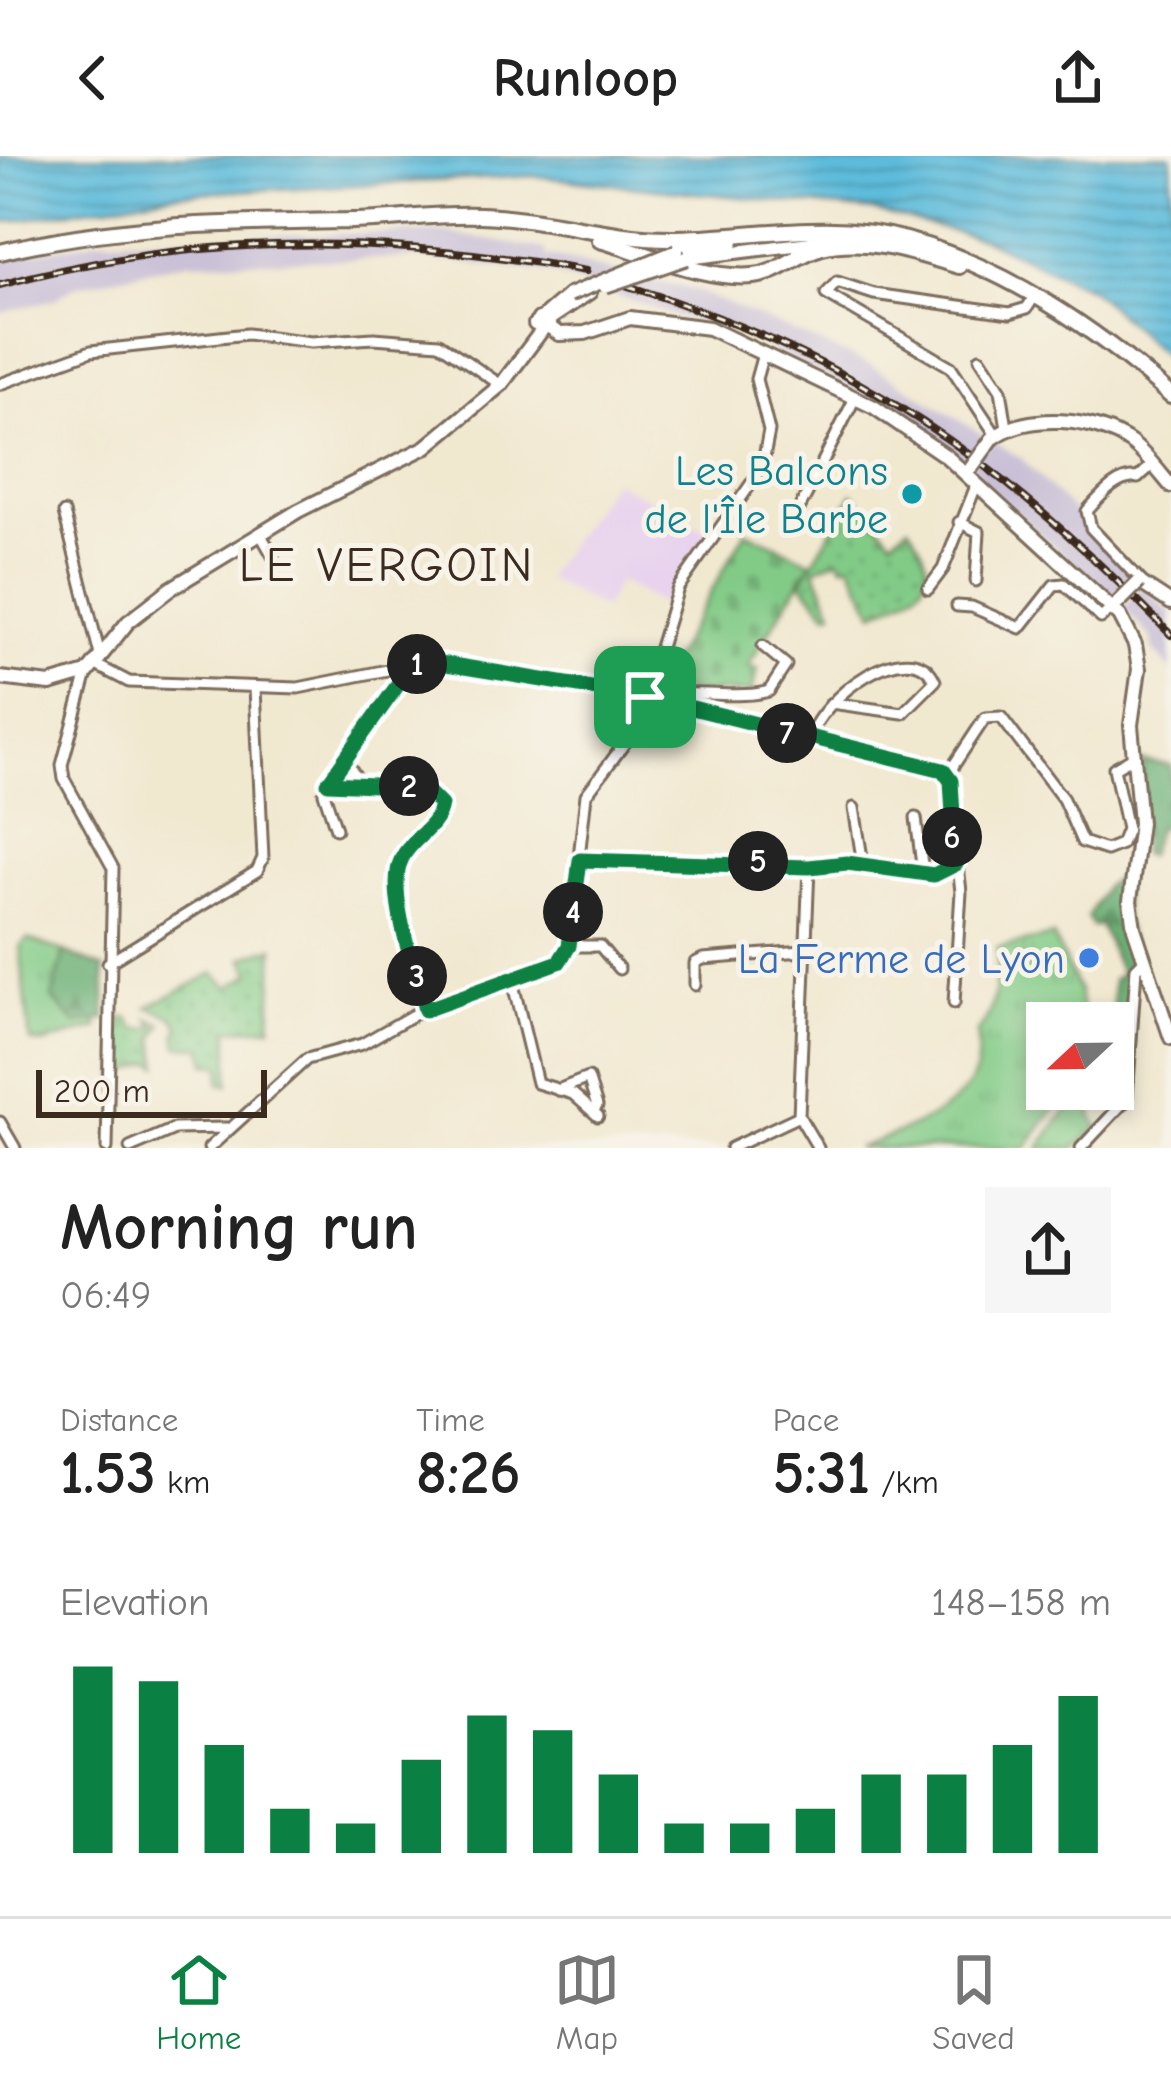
<!DOCTYPE html>
<html lang="en">
<head>
<meta charset="utf-8">
<style>
	body { margin:0; font-family:"Comic Neue",sans-serif; background:#f6f6f6; color:#222; height:100vh; display:flex; flex-direction:column; font-size:45px; white-space:nowrap }
	* { box-sizing:border-box; margin:0 }
	p { font-size:39px; color:#767676 }
	.icon { flex:none; width:66px; height:66px; fill:none; stroke:currentColor; stroke-width:2; stroke-linecap:round; stroke-linejoin:round }
	.map { position:relative; height:992px; overflow:hidden }
	.side { display:flex; flex-direction:column; background:#fff; flex:1 }
	.side>* { flex:none }
	.needle { width:78px; rotate:248deg }
	.tools { position:absolute; left:1026px; top:846px; display:grid; gap:24px }
	.tools a { display:grid; place-items:center; width:108px; height:108px; border-radius:0px; background:#fff; box-shadow:0 6px 18px #0003; font-size:60px }
	.scale { position:absolute; left:36px; bottom:30px; width:231px; box-sizing:border-box; padding-left:12px; border:6px solid #3b2a1e; border-top:0; font-size:33px; line-height:42px; white-space:nowrap; color:#3b2a1e; -webkit-text-stroke:9px #f7f3e8; paint-order:stroke }
	.pin { position:absolute; display:grid; place-items:center; width:102px; height:102px; color:#fff; margin:-51px; border-radius:24px; box-shadow:0 6px 18px #0006 }
	.km { position:absolute; width:60px; height:60px; margin:-30px; border-radius:50%; background:#222; color:#fff; font-size:33px; line-height:60px; text-align:center }
	.round { display:grid; place-items:center; flex:none; width:126px; height:126px; border-radius:0px; background:#f6f6f6 }
	.head { display:flex; align-items:center; justify-content:space-between; height:204px; padding:0 60px }
	h1 { font-size:66px; font-weight:700; line-height:90px }
	.figures { display:grid; grid-template-columns:repeat(3,1fr); gap:18px; height:204px; padding:12px 60px }
	.figures div { display:grid; align-content:center }
	.figures b { font-size:60px; font-weight:700 }
	.figures small { font-size:33px; font-weight:400 }
	.figures p { font-size:33px }
	.chart { height:336px; padding:24px 60px }
	.chart p { display:flex; justify-content:space-between }
	.chart svg { width:100%; height:216px; margin-top:12px; stroke:#0b8043; stroke-width:6 }
	header { display:flex; justify-content:space-between; align-items:center; height:156px; padding:0 60px; background:#fff; font-size:54px; font-weight:700 }
	.menu { display:flex; justify-content:space-around; align-items:center; height:168px; border-top:3px solid #e0e0e0; background:#fff; font-size:33px; color:#767676 }
	.menu a { display:grid; justify-items:center; gap:6px }
	.menu .current { color:#0b8043 }
	.map>svg:first-child { display:block }
	.built { fill:#e8d2ee }
	.railway { fill:#c9bfd7 }
	.grass { fill:url(#grass-tufts); stroke:#5e7a52; stroke-width:3 }
	.forest { fill:url(#forest-firs); stroke:#526c49; stroke-width:3 }
	.cemetery { fill:url(#cemetery-stones); stroke:#5e7a52; stroke-width:3 }
	.park { fill:url(#park-dots); stroke:#5e7a52; stroke-width:3 }
	.water { fill:url(#water-rules); stroke:#4c737c; stroke-width:3 }
	.lines { fill:none; stroke-linecap:round; stroke-linejoin:round }
	.street-casing { stroke:#7b6c5c; stroke-width:15 }
	.secondary-casing { stroke:#7b6c5c; stroke-width:18 }
	.primary-casing { stroke:#7b6c5c; stroke-width:20 }
	.street { stroke:#fff; stroke-width:9 }
	.secondary { stroke:#fff; stroke-width:12 }
	.primary { stroke:#fff; stroke-width:14 }
	.rail-casing { stroke:#3b2a1e; stroke-width:8 }
	.rail { stroke:#f7f3e8; stroke-width:3; stroke-dasharray:9; stroke-linecap:butt }
	.secondary-bridge-casing { stroke:#7b6c5c; stroke-width:18; stroke-linecap:butt }
	.secondary-bridge { stroke:#fff; stroke-width:12 }
	.route-casing { stroke:#fff; stroke-width:24 }
	.route { stroke:#0b8043; stroke-width:15 }
	.culture-dot { fill:#0f9aa8; stroke:#f7f3e8; stroke-width:4.5 }
	.shop-dot { fill:#3f7fe0; stroke:#f7f3e8; stroke-width:4.5 }
	.labels { text-anchor:middle; stroke-width:10; stroke-linejoin:round; paint-order:stroke }
	.culture-label { font-size:42px; fill:#0d838f; stroke:#f7f3e8; text-anchor:end }
	.shop-label { font-size:42px; fill:#366cbe; stroke:#f7f3e8; text-anchor:end }
	.quarter-label { font-size:48px; letter-spacing:3px; fill:#3b2a1e; stroke:#f7f3e8 }
</style>
</head>
<body>
<header><svg class="icon" aria-label="back" viewBox="0 0 24 24"><path d="M15 5l-7 7 7 7"/></svg>Runloop<svg class="icon" aria-label="share" viewBox="0 0 24 24"><path d="M12 15V3M7 8l5-5 5 5M5 13v7h14v-7"/></svg></header>
<div class="map">
<svg width="1171" height="992" viewBox="0 0 1171 992">
	<defs>
		<pattern id="grass-tufts" width="24" height="20" patternUnits="userSpaceOnUse" patternTransform="scale(3)"><rect width="24" height="20" fill="#82cb87"/><path d="M3 7l-1-3M5 7V3M7 7l1-3M15 17l-1-3M17 17v-4M19 17l1-3" fill="none" stroke="#71ae74"/></pattern>
		<pattern id="forest-firs" width="22" height="20" patternUnits="userSpaceOnUse" patternTransform="scale(3)"><rect width="22" height="20" fill="#69af74"/><path d="M5 1l3.5 6h-7zM16 11l3.5 6h-7z" fill="#588f5f"/></pattern>
		<pattern id="cemetery-stones" width="16" height="16" patternUnits="userSpaceOnUse" patternTransform="scale(3)"><rect width="16" height="16" fill="#82cb87"/><path d="M2 7V4a2 2 0 0 1 4 0v3zM10 15v-3a2 2 0 0 1 4 0v3z" fill="#71ae74"/></pattern>
		<pattern id="park-dots" width="8" height="8" patternUnits="userSpaceOnUse" patternTransform="scale(3)"><rect width="8" height="8" fill="#82cb87"/><path d="M2 2h.1M6 6h.1" fill="none" stroke="#71ae74" stroke-width="1.8" stroke-linecap="round"/></pattern>
		<pattern id="water-rules" width="6" height="5" patternUnits="userSpaceOnUse" patternTransform="scale(3)"><rect width="6" height="5" fill="#5dbcdb"/><path d="M0 2.5h6" fill="none" stroke="#4e99b1"/></pattern>
	</defs>
	<rect width="100%" height="100%" fill="#f7f3e8"/>
	<filter id="ink" filterUnits="userSpaceOnUse"><feTurbulence type="fractalNoise" baseFrequency=".00833" numOctaves="2"/><feDisplacementMap in="SourceGraphic" scale="24" xChannelSelector="R" yChannelSelector="G"/><feConvolveMatrix kernelMatrix="1 2 1 2 8 2 1 2 1" color-interpolation-filters="sRGB"/></filter>
	<filter id="wash" filterUnits="userSpaceOnUse"><feTurbulence type="fractalNoise" baseFrequency=".004" numOctaves="4" result="noise"/><feDisplacementMap in="SourceGraphic" scale="48" xChannelSelector="R" yChannelSelector="G"/><feGaussianBlur stdDeviation="2.7" result="paint"/><feColorMatrix in="noise" values="0 0 0 0 0 0 0 0 0 0 0 0 0 0 0 0 0 1.4 0 .05"/><feComposite in="paint" operator="in"/></filter>
	<g filter="url(#wash)">
		<rect width="100%" height="100%" fill="#f1e8d0"/>
		<!-- built -->
		<path class="built" d="M613 324 709 376 663 449 618 425 604 453 545 422Z"/>
		<!-- railway -->
		<g class="railway">
			<path d="M443 76 546 94 547 104 549 100 695 134 871 209 1022 303 1139 422 1111 441 978 323V314L862 240 732 173 678 161 548 116 422 102 188 106 75 130 55 143 0 157V104L102 83Z"/>
			<path d="M1142 430 1171 458V514L1153 493 1152 482 1123 452Z"/>
		</g>
		<!-- grass -->
		<g class="grass">
			<path d="M1053 780 1079 836 1084 867H1047V933H1069L1026 992H857C894 978 963 958 976 914 979 904 977 887 977 876 997 857 997 819 998 792Z"/>
			<path d="M27 783 64 796 53 842 98 864V872L41 888 30 885 20 791Z"/>
			<path d="M1082 933H1096L1092 961 1099 971 1075 992H1039Z"/>
		</g>
		<!-- forest -->
		<g class="forest">
			<path d="M1143 605 1171 609V663L1157 673 1148 699 1141 698Z"/>
			<path d="M1122 719 1124 763 1134 798 1126 891H1113V823L1121 819 1100 769 1092 771 1088 761 1105 730Z"/>
			<path d="M64 796 104 812 106 863 76 868 52 842Z"/>
		</g>
		<!-- cemetery -->
		<path class="cemetery" d="M746 375 812 406 748 510 758 514 751 537 661 535 657 530Z"/>
		<!-- park -->
		<g class="park">
			<path d="M853 338 892 383 909 370C945 425 924 435 874 456L850 407 843 409 839 402 815 413 833 455 828 457 801 426Z"/>
			<path d="M274 791 271 871 229 873V928H220L221 909 206 908 203 891 178 890 176 877 181 873 174 861 148 851 214 817 229 831 252 817 243 802Z"/>
			<path d="M121 862H129L136 873 155 872 150 863 163 868 155 882 159 910 152 906 117 920Z"/>
		</g>
		<!-- water -->
		<path class="water" d="M0 0H1171V206L1091 133 984 83 873 55 532 20 174 38 0 67Z"/>
	</g>
	<g filter="url(#ink)">
		<g class="lines">
			<defs>
				<g id="street">
					<path d="M980 202 1001 234 1007 272"/>
					<path d="M0 228 91 195 247 178 311 186 374 182 439 187 501 229"/>
					<path d="M996 279 951 211 826 138 837 126 874 138 1010 157 1027 152 1034 141"/>
					<path d="M64 357 101 503"/>
					<path d="M796 359 855 242"/>
					<path d="M959 366 979 376 976 425"/>
					<path d="M261 379 273 400"/>
					<path d="M1142 426 1091 372 1087 355C1101 340 1116 320 1138 322L1152 309"/>
					<path d="M928 433 943 413 976 330"/>
					<path d="M957 450 972 451 1020 472 1054 429 1064 428 1101 462 1112 452"/>
					<path d="M96 509 129 526 298 532 412 509 449 508 660 544 948 618"/>
					<path d="M411 510 345 603 359 626 423 631 441 649C437 673 412 681 402 702 385 736 416 816 425 854"/>
					<path d="M87 517 62 609 64 623 113 712 107 992"/>
					<path d="M645 541 678 432 762 312 769 275 756 223 763 198"/>
					<path d="M660 544C679 530 739 545 769 535L786 509 763 490"/>
					<path d="M810 583C817 545 911 472 935 525L903 557 831 547"/>
					<path d="M948 618 985 562 1001 561 1063 643 1082 686 1106 694 1121 688 1127 673 1114 612 1135 600"/>
					<path d="M948 618 961 736 954 847"/>
					<path d="M854 652 863 708"/>
					<path d="M916 662 923 717"/>
					<path d="M336 673 324 637 345 603"/>
					<path d="M579 704 809 711 847 707 934 719 956 708"/>
					<path d="M809 711 799 960 818 992"/>
					<path d="M569 790H600L619 813"/>
					<path d="M108 807 257 715 263 702 255 532"/>
					<path d="M512 824 537 927 573 938 598 960"/>
					<path d="M695 829V807L703 803 803 795"/>
					<path d="M558 934 588 922 597 950 593 954"/>
					<path d="M0 966 15 992"/>
					<path d="M130 992 174 973 227 972"/>
					<path d="M209 992 307 903 362 888 420 855 559 806 569 790 586 639 648 556 652 542"/>
					<path d="M731 992 799 960"/>
					<path d="M1081 992 1127 943 1136 812 1144 804"/>
				</g>
				<g id="secondary">
					<path d="M675 89 677 95 733 85"/>
					<path d="M687 102 835 84"/>
					<path d="M539 163 559 178 585 177 630 162 709 172 874 251 947 301 1120 460 1135 489 1139 513 1131 569 1140 667 1130 745 1134 772 1171 882"/>
					<path d="M535 168 569 139"/>
					<path d="M992 283C1027 255 1096 262 1131 287 1146 298 1159 316 1171 330"/>
					<path d="M1139 426 1171 447"/>
					<path d="M0 522 50 528 87 517 128 466 170 433 298 355 426 291 501 229 551 162 590 136"/>
				</g>
				<g id="primary">
					<path d="M600 84C647 97 704 124 753 120 780 118 797 97 822 91 867 80 916 97 959 110"/>
					<path d="M0 96C117 67 233 67 353 65 396 64 438 57 481 59 545 61 606 82 670 82 751 82 825 62 906 84 1003 110 1097 173 1171 240"/>
				</g>
			</defs>
			<!-- street casing -->
			<use href="#street" class="street-casing"/>
			<!-- secondary casing -->
			<use href="#secondary" class="secondary-casing"/>
			<!-- primary casing -->
			<use href="#primary" class="primary-casing"/>
			<!-- street -->
			<use href="#street" class="street"/>
			<!-- secondary -->
			<use href="#secondary" class="secondary"/>
			<!-- primary -->
			<use href="#primary" class="primary"/>
			<defs>
				<g id="rail">
					<path d="M0 129C192 76 392 79 586 115"/>
					<path d="M628 130C862 204 1001 304 1171 479"/>
				</g>
			</defs>
			<!-- rail casing -->
			<use href="#rail" class="rail-casing"/>
			<!-- rail -->
			<use href="#rail" class="rail"/>
			<defs>
				<g id="secondary-bridge">
					<path d="M605 130 687 102"/>
					<path d="M569 139 677 95"/>
					<path d="M971 312 992 283"/>
					<path d="M1118 447 1139 426"/>
				</g>
			</defs>
			<!-- secondary-bridge casing -->
			<use href="#secondary-bridge" class="secondary-bridge-casing"/>
			<!-- secondary-bridge -->
			<use href="#secondary-bridge" class="secondary-bridge"/>
		</g>
	</g>
	<g class="lines" filter="url(#ink)">
		<defs>
			<path id="route" d="M434 506 652 542 943 614 951 625 956 708 934 719 847 707 809 711 580 704 569 790 559 806 425 854C416 816 385 735 402 702 412 681 437 673 441 649L423 631 328 627 412 509Z"/>
		</defs>
		<!-- route casing -->
		<use href="#route" class="route-casing"/>
		<!-- route -->
		<use href="#route" class="route"/>
	</g>
	<!-- markers -->
	<circle class="culture-dot" cx="912" cy="338" r="12"/>
	<circle class="shop-dot" cx="1089" cy="802" r="12"/>
	<g class="labels">
		<!-- culture labels -->
		<g class="culture-label">
			<text x="888" y="329">Les Balcons<tspan x="888" dy="48">de l'Île Barbe</tspan></text>
		</g>
		<!-- shop labels -->
		<g class="shop-label">
			<text x="1065" y="817">La Ferme de Lyon</text>
		</g>
		<!-- quarter labels -->
		<g class="quarter-label">
			<text x="387" y="425">LE VERGOIN</text>
		</g>
	</g>
</svg>
<div class="tools">
<a><svg class="needle" viewBox="-14 -14 28 28"><path d="M0-13l5 13h-10z" fill="#e53935"/><path d="M0 13l5-13h-10z" fill="#767676"/></svg></a>
</div>
<div class="scale">200 m</div>
<div class="pin" style="left:645px;top:541px;background:#1e9e55"><svg class="icon" aria-label="arrive" viewBox="0 0 24 24"><path d="M6 21V4h12l-3 4 3 4H6"/></svg></div>
<b class="km" style="left:417px;top:508px">1</b>
<b class="km" style="left:409px;top:630px">2</b>
<b class="km" style="left:417px;top:820px">3</b>
<b class="km" style="left:573px;top:756px">4</b>
<b class="km" style="left:758px;top:705px">5</b>
<b class="km" style="left:952px;top:681px">6</b>
<b class="km" style="left:787px;top:577px">7</b>
</div>
<section class="side">
<div class="head"><div><h1>Morning run</h1><p>06:49</p></div><a class="round"><svg class="icon" aria-label="share" viewBox="0 0 24 24"><path d="M12 15V3M7 8l5-5 5 5M5 13v7h14v-7"/></svg></a></div>
<div class="figures">
<div><p>Distance</p><b>1.53<small> km</small></b></div>
<div><p>Time</p><b>8:26</b></div>
<div><p>Pace</p><b>5:31<small> /km</small></b></div>
</div>
<div class="chart"><p><span>Elevation</span>148–158 m</p>
<svg viewBox="0 0 160 44" preserveAspectRatio="none"><path d="M5 44V6M15 44V9M25 44V22M35 44V35M45 44V38M55 44V25M65 44V16M75 44V19M85 44V28M95 44V38M105 44V38M115 44V35M125 44V28M135 44V28M145 44V22M155 44V12"/></svg>
</div>
</section>
<nav class="menu">
<a class="current"><svg class="icon" aria-label="home" viewBox="0 0 24 24"><path d="M3 11l9-7 9 7M6 9v11h12V9"/></svg>Home</a>
<a><svg class="icon" aria-label="map" viewBox="0 0 24 24"><path d="M3 6l6-2 6 2 6-2v14l-6 2-6-2-6 2zM9 4v14M15 6v14"/></svg>Map</a>
<a><svg class="icon" aria-label="saved" viewBox="0 0 24 24"><path d="M7 4h10v16l-5-4-5 4z"/></svg>Saved</a>
</nav>
</body>
</html>
